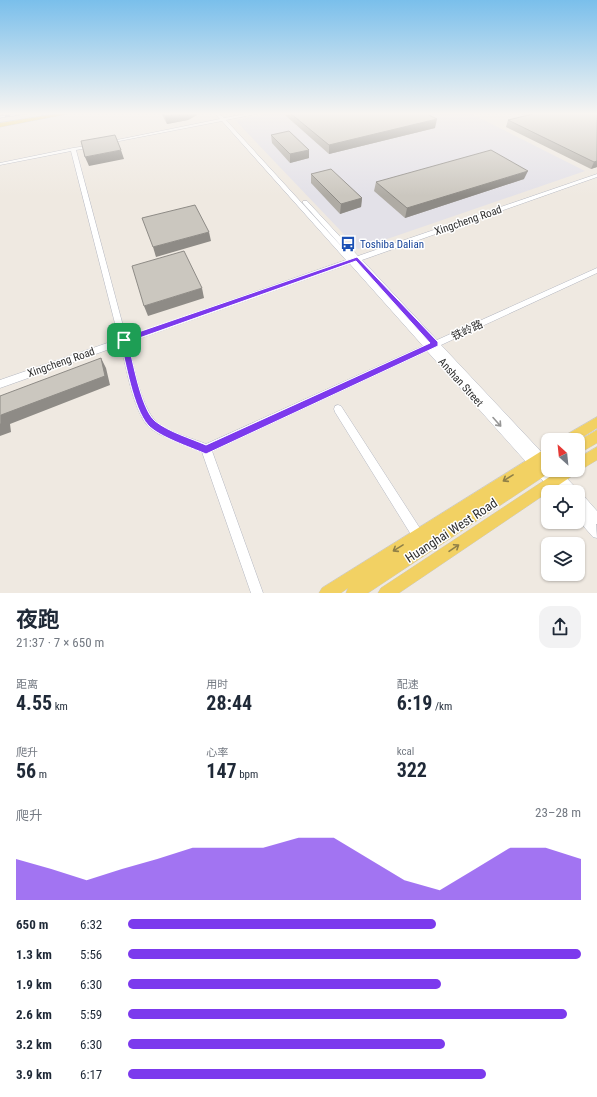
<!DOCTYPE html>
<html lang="zh">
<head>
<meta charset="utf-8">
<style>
	body { margin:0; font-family:"Roboto Condensed","Noto Sans SC",sans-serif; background:#f2f2f3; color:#1f2937; height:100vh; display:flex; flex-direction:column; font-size:15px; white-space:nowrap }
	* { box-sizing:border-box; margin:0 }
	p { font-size:13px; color:#747a83 }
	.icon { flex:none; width:22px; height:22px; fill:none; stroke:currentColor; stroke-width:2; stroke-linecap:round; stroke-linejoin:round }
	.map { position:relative; height:593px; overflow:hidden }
	.side { display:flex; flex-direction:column; background:#fff; flex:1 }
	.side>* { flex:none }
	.needle { width:26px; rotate:333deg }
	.fabs { position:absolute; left:541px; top:433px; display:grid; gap:8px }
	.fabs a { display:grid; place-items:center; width:44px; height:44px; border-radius:8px; background:#fff; box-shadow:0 1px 3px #0004; font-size:20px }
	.pin { position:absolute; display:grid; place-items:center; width:34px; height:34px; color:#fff; margin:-17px; border-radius:8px; box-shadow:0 2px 6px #0006 }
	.round { display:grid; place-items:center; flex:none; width:42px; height:42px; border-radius:12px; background:#f2f2f3 }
	.head { display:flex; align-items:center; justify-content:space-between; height:68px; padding:0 16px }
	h1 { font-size:22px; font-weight:700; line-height:30px }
	.figures { display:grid; grid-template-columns:repeat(3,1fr); gap:6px; height:68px; padding:4px 16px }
	.figures div { display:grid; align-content:center }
	.figures b { font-size:20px; font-weight:700 }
	.figures small { font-size:11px; font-weight:400 }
	.figures p { font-size:11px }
	.chart { height:112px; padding:8px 16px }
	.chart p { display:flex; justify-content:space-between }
	.chart svg { width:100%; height:72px; margin-top:4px; fill:#7c3aed; opacity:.7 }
	ul { padding:0 16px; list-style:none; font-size:13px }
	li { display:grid; grid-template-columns:64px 48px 1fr; align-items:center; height:30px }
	li i { height:10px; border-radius:5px; background:#7c3aed }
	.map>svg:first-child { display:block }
	.industrial { fill:#e3e1e8 }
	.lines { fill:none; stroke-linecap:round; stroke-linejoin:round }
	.minor-casing { stroke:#b4b7c1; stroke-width:1 }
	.major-casing { stroke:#c9c9c9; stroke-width:1 }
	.minor { fill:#fff; fill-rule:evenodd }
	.major { fill:#f2d163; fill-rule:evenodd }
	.rail-casing { stroke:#a3a6b8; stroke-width:2.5 }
	.rail { stroke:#fff; stroke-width:1.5; stroke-dasharray:5; stroke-linecap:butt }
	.wall { fill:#afaba4 }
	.shaded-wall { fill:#8e8b86 }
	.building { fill:#cbc7bf; stroke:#8e8b86 }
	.oneway { stroke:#969696 }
	.oneway2 { stroke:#908048 }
	.route { fill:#7c3aed; stroke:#fff; fill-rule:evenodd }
	.labels { text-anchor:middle; stroke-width:3; stroke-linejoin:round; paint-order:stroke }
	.street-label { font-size:11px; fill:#2e2e2e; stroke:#fff }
	.transit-label { font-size:11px; fill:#164399; stroke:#fff; text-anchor:start }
	.near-street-label { font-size:13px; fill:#2e2e2e; stroke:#fff }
</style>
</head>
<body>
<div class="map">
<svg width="597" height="593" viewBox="0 0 597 593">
	<rect width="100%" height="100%" fill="#efe9e1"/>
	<!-- industrial -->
	<path class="industrial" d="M271 113H470L585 171 358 249 235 120Z"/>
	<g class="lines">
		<defs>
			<g id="minor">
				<path d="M215 113H219L224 118 252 113H258L256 114 226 120 352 258 303 203V201H307L358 256 597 174V177L362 260 437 340 597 268V273L441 345 548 459V470H559L576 488 577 492H553L427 351 212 451 263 593H251L202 452 159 434C155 431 150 429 147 425 133 408 126 367 121 345L0 388V380L119 339 71 151 0 165V163L73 148 93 145V147L76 150 126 337 346 260 222 121 109 143 107 142 220 119ZM350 264 423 346 206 444C191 438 174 434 160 425 141 412 134 365 128 343Z"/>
				<path d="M338 405 341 406 423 533 424 537 423 541 419 542 415 541 335 412 334 409 335 406Z"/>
				<path d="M578 493 582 494 597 511V524H596L597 538 593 537 578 520V507H579L578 506Z"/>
			</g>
			<g id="major">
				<path d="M62 113H72L0 127V123Z"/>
				<path d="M597 417V428L578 440H562L564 436Z"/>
				<path d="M597 430V443L578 454V441Z"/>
				<path d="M548 447V460L545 462 548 461V470H553L552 471 368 593H346L348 588 341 593H319L322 588Z"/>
				<path d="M597 447V460L582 469 577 471 575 474 399 593H378L381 588 560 470H578V458Z"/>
			</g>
		</defs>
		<!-- minor casing -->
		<use href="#minor" class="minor-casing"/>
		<!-- major casing -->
		<use href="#major" class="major-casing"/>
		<!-- minor -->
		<use href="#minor" class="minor"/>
		<!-- major -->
		<use href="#major" class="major"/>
		<defs>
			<path id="rail" d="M0 117 27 113"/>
		</defs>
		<!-- rail casing -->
		<use href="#rail" class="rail-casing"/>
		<!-- rail -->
		<use href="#rail" class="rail"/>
	</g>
	<!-- wall -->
	<g class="wall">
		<path d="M161 113H198L197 115 188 120 167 124 162 115Z"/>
		<path d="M284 113H425L435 128 329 154 285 115Z"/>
		<path d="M519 113H597V167L591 169 506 127 508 120 526 116Z"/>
		<path d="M271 135 309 158 290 163 272 143Z"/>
		<path d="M311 174 362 198 361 207 340 214 311 183Z"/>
		<path d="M524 179 405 218 374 191 376 182Z"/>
	</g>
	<!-- shaded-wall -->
	<g class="shaded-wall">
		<path d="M180 113H198L197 115 188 120 167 124 165 116Z"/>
		<path d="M437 119 435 128 329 154V145Z"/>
		<path d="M121 150 124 159 89 166 85 157Z"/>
		<path d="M309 150V158L290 163V154Z"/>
		<path d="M597 161V167L591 169 594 162Z"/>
		<path d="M528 171 524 179 405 218 407 208Z"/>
		<path d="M362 198 361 207 340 214 341 204Z"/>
		<path d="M209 232 211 241 156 257 153 247Z"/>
		<path d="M202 288 204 298 148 316 144 306Z"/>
		<path d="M101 358 106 368 110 385 10 424 11 432 0 436V424L1 415Z"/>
	</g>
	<!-- building -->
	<g class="building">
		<path d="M163 113H180L165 116Z"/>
		<path d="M290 113H425L437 119 329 145Z"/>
		<path d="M535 113H597V161L594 162 508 120 537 113Z"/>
		<path d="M289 131 309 150 290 154 271 135Z"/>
		<path d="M115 135 121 150 85 157 81 141Z"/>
		<path d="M491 150 528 171 407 208 376 182Z"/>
		<path d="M331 169 362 198 341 204 311 174Z"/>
		<path d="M195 205 209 232 153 247 142 218Z"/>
		<path d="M184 251 202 288 144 306 132 266Z"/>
		<path d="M101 358 105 376 1 415V424H0V396Z"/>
	</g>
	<!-- one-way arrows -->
	<defs><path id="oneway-shaft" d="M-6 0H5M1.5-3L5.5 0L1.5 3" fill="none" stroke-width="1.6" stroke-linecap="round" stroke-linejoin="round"/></defs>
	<use class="oneway" href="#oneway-shaft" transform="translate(497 422) rotate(48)"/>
	<g class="oneway2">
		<use href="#oneway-shaft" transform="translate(508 478) rotate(148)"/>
		<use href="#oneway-shaft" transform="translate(398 548) rotate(148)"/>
		<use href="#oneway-shaft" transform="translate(454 548) rotate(-34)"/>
	</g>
	<!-- sky -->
	<linearGradient id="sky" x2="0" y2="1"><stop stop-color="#7abfeb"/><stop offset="0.58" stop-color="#f8f5f2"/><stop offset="1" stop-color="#f8f5f2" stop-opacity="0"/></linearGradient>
	<rect width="597" height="196" fill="url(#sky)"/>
	<!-- route -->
	<path class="route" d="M357 257 438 342V346L206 454C190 447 159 437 148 425 133 408 126 363 120 340L121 338ZM356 261 430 343 206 445C190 438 169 432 155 421 141 409 133 361 128 342Z"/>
	<!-- icons -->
	<defs>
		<symbol id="bus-bare" viewBox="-9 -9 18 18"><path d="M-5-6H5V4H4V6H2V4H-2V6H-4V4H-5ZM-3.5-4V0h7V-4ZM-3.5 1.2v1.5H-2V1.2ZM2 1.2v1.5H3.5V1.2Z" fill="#1a4fb4" stroke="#fff" stroke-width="2.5" paint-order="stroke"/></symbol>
	</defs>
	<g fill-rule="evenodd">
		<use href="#bus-bare" x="337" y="233" width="22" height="22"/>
	</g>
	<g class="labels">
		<!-- street labels -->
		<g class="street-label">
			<text transform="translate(468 220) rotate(-19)" y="4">Xingcheng Road</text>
			<text transform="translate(467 330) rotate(-25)" y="4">铁岭路</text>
			<text transform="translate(61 362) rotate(-19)" y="4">Xingcheng Road</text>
			<text transform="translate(461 382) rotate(48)" y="4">Anshan Street</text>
		</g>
		<!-- transit labels -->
		<g class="transit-label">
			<text x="360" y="248">Toshiba Dalian</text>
		</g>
		<!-- near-street labels -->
		<g class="near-street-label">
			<text transform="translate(451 530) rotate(-33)" y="5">Huanghai West Road</text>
		</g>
	</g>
</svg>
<div class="fabs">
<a><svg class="needle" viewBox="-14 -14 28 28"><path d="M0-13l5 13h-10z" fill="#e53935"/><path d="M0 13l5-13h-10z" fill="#747a83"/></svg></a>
<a><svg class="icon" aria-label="locate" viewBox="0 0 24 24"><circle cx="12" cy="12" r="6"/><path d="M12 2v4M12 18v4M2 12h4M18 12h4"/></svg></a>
<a><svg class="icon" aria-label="layers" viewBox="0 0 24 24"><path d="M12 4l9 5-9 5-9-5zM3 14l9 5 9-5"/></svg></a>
</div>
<div class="pin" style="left:124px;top:340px;background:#1e9e55"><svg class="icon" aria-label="arrive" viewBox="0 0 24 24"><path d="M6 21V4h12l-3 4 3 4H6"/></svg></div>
</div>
<section class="side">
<div class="head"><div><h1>夜跑</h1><p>21:37 · 7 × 650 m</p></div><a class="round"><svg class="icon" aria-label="share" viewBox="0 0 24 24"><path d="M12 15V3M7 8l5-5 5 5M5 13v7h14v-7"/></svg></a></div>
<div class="figures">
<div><p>距离</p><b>4.55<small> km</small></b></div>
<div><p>用时</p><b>28:44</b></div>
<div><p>配速</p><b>6:19<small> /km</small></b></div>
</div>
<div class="figures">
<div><p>爬升</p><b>56<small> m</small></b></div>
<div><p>心率</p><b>147<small> bpm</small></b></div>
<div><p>kcal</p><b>322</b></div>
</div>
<div class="chart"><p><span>爬升</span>23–28 m</p>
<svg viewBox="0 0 160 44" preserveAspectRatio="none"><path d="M0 44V19L10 25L20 32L30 25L40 19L50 12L60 12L70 12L80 6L90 6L100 19L110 32L120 38L130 25L140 12L150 12L160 19V44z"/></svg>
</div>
<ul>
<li><b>650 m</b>6:32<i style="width:68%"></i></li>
<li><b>1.3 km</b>5:56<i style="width:100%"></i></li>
<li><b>1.9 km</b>6:30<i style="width:69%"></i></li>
<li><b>2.6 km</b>5:59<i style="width:97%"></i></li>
<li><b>3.2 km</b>6:30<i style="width:70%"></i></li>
<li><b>3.9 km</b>6:17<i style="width:79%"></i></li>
</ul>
</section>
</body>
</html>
